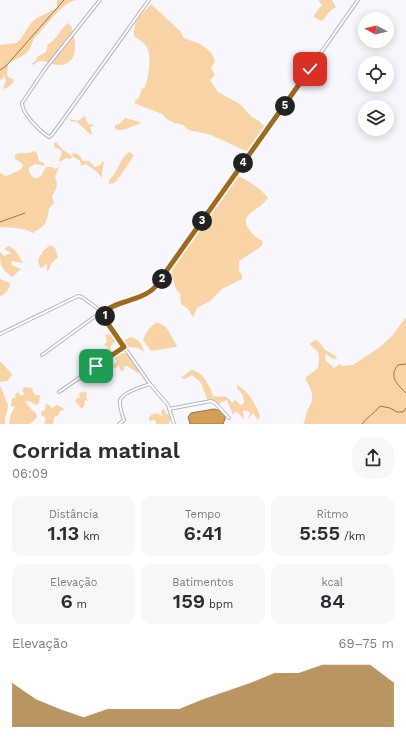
<!DOCTYPE html>
<html lang="pt">
<head>
<meta charset="utf-8">
<style>
	body { margin:0; font-family:"Work Sans",sans-serif; background:#f7f7f7; color:#2b2b33; height:100vh; display:flex; flex-direction:column; font-size:15px; white-space:nowrap }
	* { box-sizing:border-box; margin:0 }
	p { font-size:13px; color:#7c7c81 }
	.icon { flex:none; width:22px; height:22px; fill:none; stroke:currentColor; stroke-width:2; stroke-linecap:round; stroke-linejoin:round }
	.map { position:relative; height:424px; overflow:hidden }
	.side { display:flex; flex-direction:column; background:#fff; flex:1 }
	.side>* { flex:none }
	.needle { width:26px; rotate:277deg }
	.controls { position:absolute; left:358px; top:12px; display:grid; gap:8px }
	.controls a { display:grid; place-items:center; width:36px; height:36px; border-radius:50%; background:#fff; box-shadow:0 2px 10px #0003; font-size:20px }
	.pin { position:absolute; display:grid; place-items:center; width:34px; height:34px; color:#fff; margin:-17px; border-radius:8px; box-shadow:0 2px 6px #0006 }
	.km { position:absolute; width:20px; height:20px; margin:-10px; border-radius:50%; background:#222; color:#fff; font-size:11px; line-height:20px; text-align:center }
	.round { display:grid; place-items:center; flex:none; width:42px; height:42px; border-radius:16px; background:#f7f7f7 }
	.overview { display:flex; align-items:center; justify-content:space-between; height:68px; padding:0 12px }
	h1 { font-size:22px; font-weight:600; line-height:30px }
	.figures { display:grid; grid-template-columns:repeat(3,1fr); gap:6px; height:68px; padding:4px 12px }
	.figures div { display:grid; align-content:center; border-radius:10px; background:#f7f7f7; text-align:center }
	.figures b { font-size:20px; font-weight:600 }
	.figures small { font-size:11px; font-weight:400 }
	.figures p { font-size:11px }
	.chart { height:112px; padding:8px 12px }
	.chart p { display:flex; justify-content:space-between }
	.chart svg { width:100%; height:72px; margin-top:4px; fill:#9c6b1f; opacity:.7 }
	.map>svg:first-child { display:block }
	.green { fill:#f7d3a6 }
	.water { fill:#d39e56; stroke:#997443 }
	.lines { fill:none; stroke-linecap:round; stroke-linejoin:round }
	.stream { stroke:#997443; stroke-width:1 }
	.street-casing { stroke:#b5b5c2; stroke-width:4 }
	.street { stroke:#fff; stroke-width:2 }
	.route-casing { stroke:#fff; stroke-width:8 }
	.route { stroke:#9c6b1f; stroke-width:5 }
</style>
</head>
<body>
<div class="map">
<svg width="406" height="424" viewBox="0 0 406 424">
	<rect width="100%" height="100%" fill="#f7f7fd"/>
	<!-- green -->
	<g class="green">
		<path d="M57 0H76C62 2 46 27 36 36 32 40 32 46 29 50 23 57 16 59 8 63L7 76 14 80C12 85 8 88 3 89L6 80 5 79V74L3 79 0 80V45L16 43 20 40 31 23 37 18 57 8Z"/>
		<path d="M318 0H332L336 7 330 11 322 21 314 17V15L322 5Z"/>
		<path d="M151 4 180 31 184 38 200 44 207 49 212 54 215 61 211 68 215 75 210 80 218 92 240 104 252 117 259 121 265 127 263 134 248 152 211 135 189 130 183 125 175 123 168 120 162 114 134 103 139 97 142 88 144 89C148 80 153 55 146 46 144 42 138 39 134 36 134 18 141 16 151 4Z"/>
		<path d="M68 23 71 26C76 38 80 64 60 65 53 65 47 61 41 61 37 61 36 64 33 65L32 63 36 61 37 57 46 52 48 44C56 41 60 29 68 23Z"/>
		<path d="M85 116 88 124 95 125 90 127 92 133 91 135 77 122 70 121V119L78 121Z"/>
		<path d="M125 118 140 122V124C134 125 121 133 115 129V125L119 124Z"/>
		<path d="M56 142 63 150 72 156 73 153 78 154 83 161H89L95 167 100 165 103 161 104 162 102 173V178L96 171 86 164 81 166 80 161 72 156 71 159 66 158 60 162 59 160 62 153 61 150 54 147V143Z"/>
		<path d="M34 151 37 153 39 161 44 163V166L35 164 29 168V172L34 178H37L41 176 46 167H52L55 169 59 167 55 177C59 184 56 190 52 196L54 203 49 208 48 216 45 224 39 229 33 233C23 227 11 228 0 227V173L6 176 20 170 23 166 22 163 15 159V155C21 151 28 155 34 151Z"/>
		<path d="M129 152 134 155C132 159 118 180 115 182 113 184 112 183 109 184V180C118 173 119 159 129 152Z"/>
		<path d="M238 176C249 181 260 188 268 198 265 201 262 205 259 207 249 214 240 219 251 232 255 236 257 239 263 241L262 246 239 261V271L242 275V279L222 289 210 301 197 308 193 317 188 309 181 304 180 293 177 291 171 274C175 263 185 244 194 237Z"/>
		<path d="M50 245 55 248 58 257 51 264 49 270 47 271V265L46 264 42 268 40 267 38 261 40 255H42L43 251Z"/>
		<path d="M9 246 15 250 23 263 11 261 12 265 21 269 12 277C1 269 0 265 0 252L4 256 11 253 4 249Z"/>
		<path d="M0 279 10 283C9 289 7 294 0 296Z"/>
		<path d="M406 317V424H303C306 420 305 416 307 412 308 408 310 406 311 403 315 393 309 387 305 378L318 368C319 361 321 354 315 349 313 347 311 346 310 344L315 340 319 342 325 350 336 356 337 358C331 361 330 355 325 354L326 361 334 368 340 364 341 366 353 365 380 347 392 336Z"/>
		<path d="M157 322 166 327 177 346 176 347 151 351 143 340C146 332 150 327 157 322Z"/>
		<path d="M108 334 114 336 116 339 111 346 110 350 112 351 116 348 118 349V352C129 352 134 361 139 369L138 373 127 366H125L123 371 120 370 119 365 116 368 113 367V365L116 363 117 361 115 358 108 360 104 359 106 355 100 353V351L105 349 109 350 108 347 104 345 105 343H107L105 335Z"/>
		<path d="M130 337C139 339 142 343 144 352L138 348 127 347 124 342 125 340Z"/>
		<path d="M0 361 12 374 8 381 0 382Z"/>
		<path d="M191 370C203 371 210 386 213 396 222 399 225 392 232 403L235 400 241 405 244 403C244 397 242 392 237 389V385C249 392 255 403 260 416L258 420 253 413 248 419 250 412 243 410 244 419 238 413 235 412 233 415 227 400 220 403 218 406 208 401 201 383 192 375 185 379 181 378Z"/>
		<path d="M0 385 8 405 7 413 5 417V424H0Z"/>
		<path d="M25 387 32 388 33 392 36 395H40L39 403 36 405 29 401 25 402 33 411 36 413 37 417 30 424H9L11 414 15 407 11 406 12 398H16L15 394 19 392 20 396 23 395 24 393 22 390Z"/>
		<path d="M85 391 87 393 86 396 88 401 85 400 84 407 81 408 75 401 77 398H80L79 393 83 392 84 393Z"/>
		<path d="M46 404 49 405 52 408 57 405 63 408 64 410 60 411 58 416 54 417 53 424H44L46 418 41 415V413L42 411 45 410Z"/>
		<path d="M163 409 165 410 166 414H168L171 417 169 424H156L155 420 149 421V418L151 415 157 413 162 416 161 411Z"/>
	</g>
	<!-- water -->
	<path class="water" d="M214 409C220 410 225 413 225 419L223 424H190L188 417 191 413Z"/>
	<g class="lines">
		<!-- stream -->
		<g class="stream">
			<path d="M0 70 6 66 64 0"/>
			<path d="M0 222 25 213"/>
			<path d="M406 364 398 365C388 377 398 385 406 393"/>
			<path d="M362 424C367 417 374 414 380 406L390 408 397 412H403L406 408"/>
		</g>
		<defs>
			<g id="street">
				<path d="M100 0 45 69 22 103C22 114 40 131 49 137L52 135 149 0"/>
				<path d="M0 334 78 296 82 297 105 314"/>
				<path d="M42 355 101 312"/>
				<path d="M59 392 124 347"/>
				<path d="M169 409 211 401 215 403 229 418"/>
				<path d="M119 424 124 420C122 414 119 406 120 401 120 393 144 386 150 384"/>
				<path d="M174 424 168 405 150 384 108 324C103 316 105 311 114 307L149 293 161 280 358 0"/>
			</g>
		</defs>
		<!-- street casing -->
		<use href="#street" class="street-casing"/>
		<!-- street -->
		<use href="#street" class="street"/>
	</g>
	<g class="lines">
		<defs>
			<path id="route" d="M96 366 124 347 106 321C105 317 104 315 106 311 113 302 144 300 155 287L310 69"/>
		</defs>
		<!-- route casing -->
		<use href="#route" class="route-casing"/>
		<!-- route -->
		<use href="#route" class="route"/>
	</g>
</svg>
<div class="controls">
<a><svg class="needle" viewBox="-14 -14 28 28"><path d="M0-13l5 13h-10z" fill="#e53935"/><path d="M0 13l5-13h-10z" fill="#7c7c81"/></svg></a>
<a><svg class="icon" aria-label="locate" viewBox="0 0 24 24"><circle cx="12" cy="12" r="6"/><path d="M12 2v4M12 18v4M2 12h4M18 12h4"/></svg></a>
<a><svg class="icon" aria-label="layers" viewBox="0 0 24 24"><path d="M12 4l9 5-9 5-9-5zM3 14l9 5 9-5"/></svg></a>
</div>
<div class="pin" style="left:96px;top:366px;background:#1e9e55"><svg class="icon" aria-label="arrive" viewBox="0 0 24 24"><path d="M6 21V4h12l-3 4 3 4H6"/></svg></div>
<div class="pin" style="left:310px;top:69px;background:#d93025"><svg class="icon" aria-label="check" viewBox="0 0 24 24"><path d="M5 12l5 5 9-10"/></svg></div>
<b class="km" style="left:105px;top:316px">1</b>
<b class="km" style="left:162px;top:279px">2</b>
<b class="km" style="left:202px;top:221px">3</b>
<b class="km" style="left:243px;top:163px">4</b>
<b class="km" style="left:285px;top:106px">5</b>
</div>
<section class="side">
<div class="overview"><div><h1>Corrida matinal</h1><p>06:09</p></div><a class="round"><svg class="icon" aria-label="share" viewBox="0 0 24 24"><path d="M12 15V3M7 8l5-5 5 5M5 13v7h14v-7"/></svg></a></div>
<div class="figures">
<div><p>Distância</p><b>1.13<small> km</small></b></div>
<div><p>Tempo</p><b>6:41</b></div>
<div><p>Ritmo</p><b>5:55<small> /km</small></b></div>
</div>
<div class="figures">
<div><p>Elevação</p><b>6<small> m</small></b></div>
<div><p>Batimentos</p><b>159<small> bpm</small></b></div>
<div><p>kcal</p><b>84</b></div>
</div>
<div class="chart"><p><span>Elevação</span>69–75 m</p>
<svg viewBox="0 0 160 44" preserveAspectRatio="none"><path d="M0 44V17L10 27L20 33L30 38L40 33L50 33L60 33L70 33L80 27L90 22L100 17L110 11L120 11L130 6L140 6L150 6L160 17V44z"/></svg>
</div>
</section>
</body>
</html>
